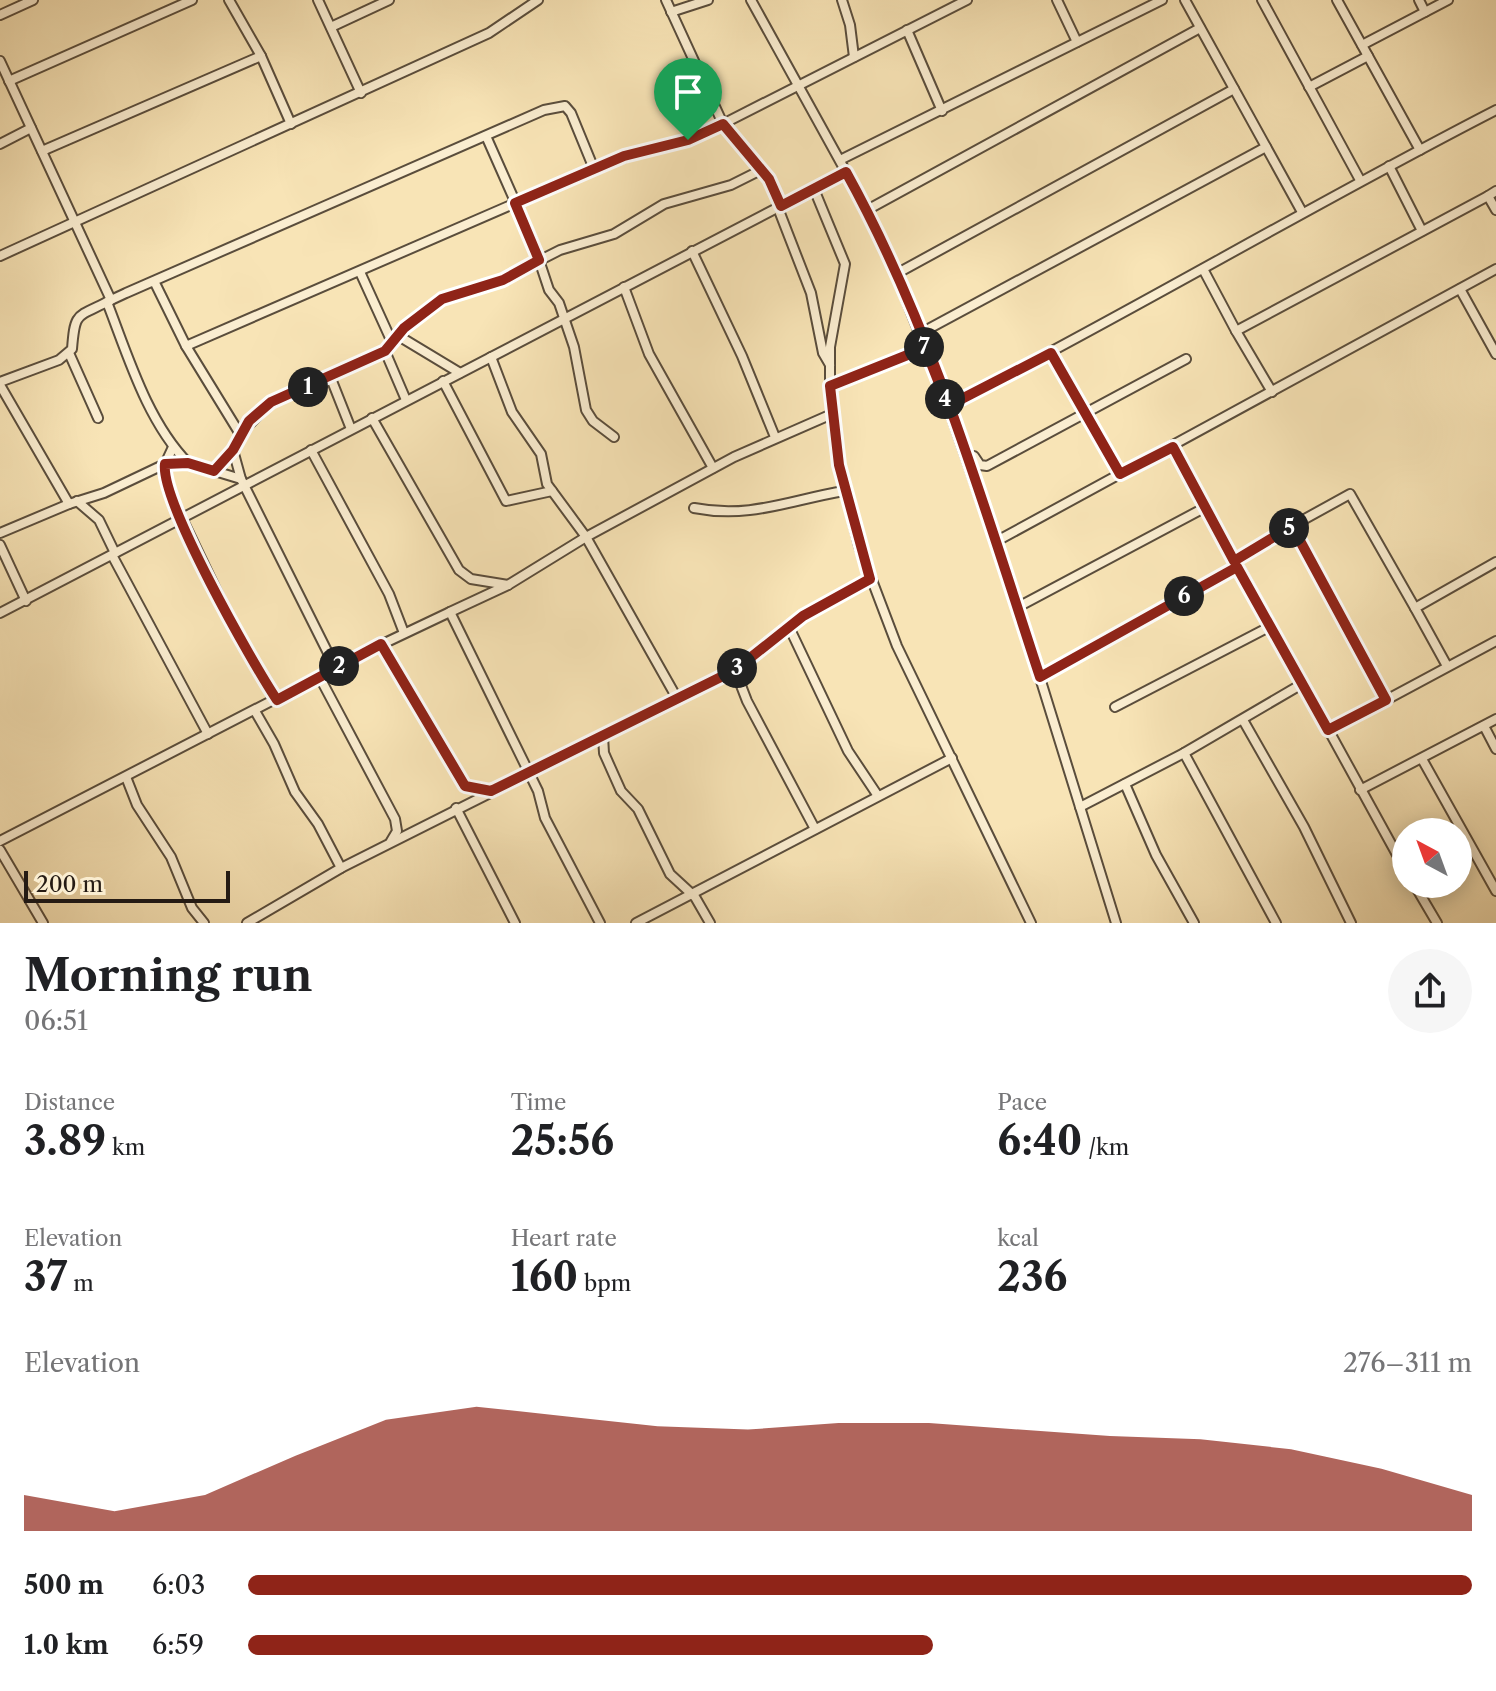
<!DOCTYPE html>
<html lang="en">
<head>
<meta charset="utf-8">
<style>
	body { margin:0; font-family:"Libre Caslon Text",serif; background:#f6f6f6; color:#202124; height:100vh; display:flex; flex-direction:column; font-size:30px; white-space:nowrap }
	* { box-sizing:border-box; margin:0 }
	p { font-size:26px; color:#757577 }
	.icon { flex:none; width:44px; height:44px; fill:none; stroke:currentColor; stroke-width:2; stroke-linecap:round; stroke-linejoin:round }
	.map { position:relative; height:923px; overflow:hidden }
	.side { display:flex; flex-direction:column; background:#fff; flex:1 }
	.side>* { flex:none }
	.needle { width:52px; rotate:319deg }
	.buttons { position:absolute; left:1392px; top:818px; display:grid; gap:16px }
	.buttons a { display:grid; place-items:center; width:80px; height:80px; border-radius:50%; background:#fff; box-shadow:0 4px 20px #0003; font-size:40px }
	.scale { position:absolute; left:24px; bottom:20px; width:206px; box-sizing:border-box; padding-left:8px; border:4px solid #251b14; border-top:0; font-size:22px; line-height:28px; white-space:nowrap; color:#251b14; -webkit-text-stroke:6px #faedd0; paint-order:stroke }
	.pin { position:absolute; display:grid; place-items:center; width:68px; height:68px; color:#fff; margin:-82px -34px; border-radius:50% 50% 50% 0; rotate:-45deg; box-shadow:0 0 8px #0007 }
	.pin .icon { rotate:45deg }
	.km { position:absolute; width:40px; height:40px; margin:-20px; border-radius:50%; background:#222; color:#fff; font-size:22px; line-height:40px; text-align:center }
	.round { display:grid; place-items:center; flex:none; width:84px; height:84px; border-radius:42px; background:#f6f6f6 }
	.head { display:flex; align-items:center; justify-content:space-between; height:136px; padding:0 24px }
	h1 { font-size:44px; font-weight:700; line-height:60px }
	.metrics { display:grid; grid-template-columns:repeat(3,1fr); gap:12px; height:136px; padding:8px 24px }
	.metrics div { display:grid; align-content:center }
	.metrics b { font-size:40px; font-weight:700 }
	.metrics small { font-size:22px; font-weight:400 }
	.metrics p { font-size:22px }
	.chart { height:224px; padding:16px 24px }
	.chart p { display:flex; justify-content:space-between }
	.chart svg { width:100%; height:144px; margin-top:8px; fill:#8f2418; opacity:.7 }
	ul { padding:0 24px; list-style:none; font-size:26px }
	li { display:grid; grid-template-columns:128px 96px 1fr; align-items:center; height:60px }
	li i { height:20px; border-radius:10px; background:#8f2418 }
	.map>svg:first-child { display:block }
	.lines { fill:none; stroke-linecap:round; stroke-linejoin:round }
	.minor-casing { stroke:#5a4d3c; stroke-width:12 }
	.minor { stroke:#faedd0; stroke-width:8 }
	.route-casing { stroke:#fff; stroke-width:16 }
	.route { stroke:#8f2418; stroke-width:10 }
</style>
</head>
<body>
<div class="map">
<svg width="1496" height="923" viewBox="0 0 1496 923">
	<rect width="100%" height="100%" fill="#f8e4b6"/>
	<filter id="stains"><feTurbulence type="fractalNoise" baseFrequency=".0025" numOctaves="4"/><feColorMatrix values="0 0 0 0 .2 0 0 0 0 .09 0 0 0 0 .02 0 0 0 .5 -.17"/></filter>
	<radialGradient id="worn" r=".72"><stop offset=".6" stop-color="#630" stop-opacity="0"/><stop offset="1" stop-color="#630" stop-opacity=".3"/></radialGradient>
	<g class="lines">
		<defs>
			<g id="minor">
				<path d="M229 0 261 56 291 124"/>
				<path d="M318 0 361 93"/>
				<path d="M666 0 723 124 767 176 781 206"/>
				<path d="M751 0 867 210 896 274 948 406 1018 607 1116 923"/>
				<path d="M842 0 850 25 854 57"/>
				<path d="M1057 0 1077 42"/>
				<path d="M1185 0 1302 212"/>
				<path d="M1262 0 1360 180"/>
				<path d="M1337 0 1420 150"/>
				<path d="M1419 0 1425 12"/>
				<path d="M671 12 708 0"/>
				<path d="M0 15 33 0"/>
				<path d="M331 27 389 0"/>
				<path d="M907 30 942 111"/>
				<path d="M1362 45 1448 0"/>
				<path d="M0 61 111 300 126 293C265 233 404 172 544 110L565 106 571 113 594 169 186 346 154 281"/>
				<path d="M9 81 192 0"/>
				<path d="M1309 87 1368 56"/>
				<path d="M486 136 533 242 549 290 559 303 574 347 586 410 593 421 614 437"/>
				<path d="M0 144 31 128"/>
				<path d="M42 151 261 56"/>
				<path d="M840 160 1162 0"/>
				<path d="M1389 166 1422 231"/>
				<path d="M594 169C633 151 674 146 713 129L967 0"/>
				<path d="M814 189 845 264 830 347V386L839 465 859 546 897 646 1031 923"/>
				<path d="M1496 191 1488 196 1496 210"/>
				<path d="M778 208 811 293 823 353 830 365"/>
				<path d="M867 210 1200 28"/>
				<path d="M692 251 742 356 775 437"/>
				<path d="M0 256 489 33 538 0"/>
				<path d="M1203 269 1236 331 1488 196"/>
				<path d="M360 272 391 340"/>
				<path d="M896 274 1234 89"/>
				<path d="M624 287 649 354 713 468"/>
				<path d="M1460 289 1496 354"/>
				<path d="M107 302C128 356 147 421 188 463"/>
				<path d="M1236 331 1272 392"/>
				<path d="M919 334 1266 147"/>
				<path d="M397 335 460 373"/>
				<path d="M186 346 240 434 233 450 241 479"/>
				<path d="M385 351 397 335 442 299 497 282 560 250 614 234 664 204 731 185 761 170"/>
				<path d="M69 353 98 418"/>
				<path d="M1051 353 1120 474"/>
				<path d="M491 357 512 412 541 454 547 484 586 537 678 700"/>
				<path d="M330 376 351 429"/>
				<path d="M443 381 506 501 552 491"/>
				<path d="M0 382 59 360 72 349C75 311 76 318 111 300"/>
				<path d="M0 385 69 504 104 493 165 464 188 463 241 479 335 667"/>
				<path d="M830 386 925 348"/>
				<path d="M948 406C1133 311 1311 205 1496 110"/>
				<path d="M372 418 459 570 471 579 508 585"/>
				<path d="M240 434 271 402 385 351 406 400"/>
				<path d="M173 447 165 464 168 489 242 644 277 700"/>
				<path d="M1173 447 1406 871"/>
				<path d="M311 450 389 594 404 633"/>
				<path d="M966 456H974L980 465 987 466 1186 359"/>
				<path d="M214 471 233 450"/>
				<path d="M77 501 99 520 115 553"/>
				<path d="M694 508C750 519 790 500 844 491"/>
				<path d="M1292 526 1350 494 1415 608"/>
				<path d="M0 533 69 504"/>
				<path d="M995 542 1496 269"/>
				<path d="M0 545 26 601"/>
				<path d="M112 555 208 734"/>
				<path d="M1234 561 1292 526 1386 700 1328 730"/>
				<path d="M1018 607 1206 507"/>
				<path d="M450 612 508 585 586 537 734 457 832 414"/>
				<path d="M0 613 846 172"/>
				<path d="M789 627 848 751 878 796"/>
				<path d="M381 644 465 786 490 790"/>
				<path d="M1447 666 1415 608 1496 562"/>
				<path d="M735 670 747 701 815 829"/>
				<path d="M319 676 395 819 397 831 391 841"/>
				<path d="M1040 677 1237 567"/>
				<path d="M1386 700 1496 641"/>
				<path d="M1115 707 1269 627"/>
				<path d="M255 711 274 744 295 792 318 824 341 868"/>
				<path d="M1243 720 1304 827 1351 923"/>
				<path d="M1484 726 1496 749"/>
				<path d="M603 736 604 753 621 791 638 809 670 874 695 897 710 923"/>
				<path d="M1184 753 1276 923"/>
				<path d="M1422 759 1496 891"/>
				<path d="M126 777 137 805 171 857 192 908 204 923"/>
				<path d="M1125 784 1156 855 1194 923"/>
				<path d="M1360 790 1496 719"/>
				<path d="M1080 807 1184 753 1302 684"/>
				<path d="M456 808 515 923"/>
				<path d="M0 841 370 650 450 612 538 791 545 818 600 923"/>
				<path d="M0 850 43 923"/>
				<path d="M1414 884 1437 923"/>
				<path d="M247 923 341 868 735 670 803 616 870 579"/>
				<path d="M636 923 952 758"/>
			</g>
		</defs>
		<!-- minor casing -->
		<use href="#minor" class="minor-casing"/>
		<!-- minor -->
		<use href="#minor" class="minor"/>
	</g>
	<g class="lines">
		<defs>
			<path id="route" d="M688 140 624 156 515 203 539 260 503 280 442 299 404 328 385 351 271 402 249 421 233 450 214 471 188 463 165 464C160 501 253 664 277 700L381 644 465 786 491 791 735 670 803 616 870 579 839 465 830 386 925 348 948 406 1051 353 1120 474 1173 447 1234 561 1292 526 1386 700 1328 730 1237 567 1040 677C984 507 933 329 846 172L781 206 769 179 723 124 688 140"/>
		</defs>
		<!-- route casing -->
		<use href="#route" class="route-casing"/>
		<!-- route -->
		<use href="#route" class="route"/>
	</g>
	<rect width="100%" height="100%" filter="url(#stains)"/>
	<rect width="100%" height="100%" fill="url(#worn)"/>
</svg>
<div class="buttons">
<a><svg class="needle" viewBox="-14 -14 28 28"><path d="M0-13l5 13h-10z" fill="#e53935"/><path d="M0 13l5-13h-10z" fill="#757577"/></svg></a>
</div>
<div class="scale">200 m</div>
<div class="pin" style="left:688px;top:140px;background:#1e9e55"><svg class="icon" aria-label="arrive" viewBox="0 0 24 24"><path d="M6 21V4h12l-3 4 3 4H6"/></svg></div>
<b class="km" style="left:308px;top:387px">1</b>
<b class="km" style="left:339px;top:666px">2</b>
<b class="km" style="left:737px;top:668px">3</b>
<b class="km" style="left:945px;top:399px">4</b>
<b class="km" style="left:1289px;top:528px">5</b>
<b class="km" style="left:1184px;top:596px">6</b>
<b class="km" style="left:924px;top:347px">7</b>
</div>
<section class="side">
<div class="head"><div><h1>Morning run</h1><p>06:51</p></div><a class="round"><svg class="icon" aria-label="share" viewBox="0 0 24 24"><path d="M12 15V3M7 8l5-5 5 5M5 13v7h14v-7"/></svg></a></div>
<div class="metrics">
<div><p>Distance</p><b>3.89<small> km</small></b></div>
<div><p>Time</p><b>25:56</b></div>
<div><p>Pace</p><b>6:40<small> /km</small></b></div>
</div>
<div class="metrics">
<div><p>Elevation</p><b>37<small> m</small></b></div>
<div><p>Heart rate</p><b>160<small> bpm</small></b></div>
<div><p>kcal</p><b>236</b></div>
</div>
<div class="chart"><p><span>Elevation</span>276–311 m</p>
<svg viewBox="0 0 160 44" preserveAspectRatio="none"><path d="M0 44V33L10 38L20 33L30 21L40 10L50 6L60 9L70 12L80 13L90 11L100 11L110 13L120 15L130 16L140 19L150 25L160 33V44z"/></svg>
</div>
<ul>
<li><b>500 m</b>6:03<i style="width:100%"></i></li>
<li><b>1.0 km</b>6:59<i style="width:56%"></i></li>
</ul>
</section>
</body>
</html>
